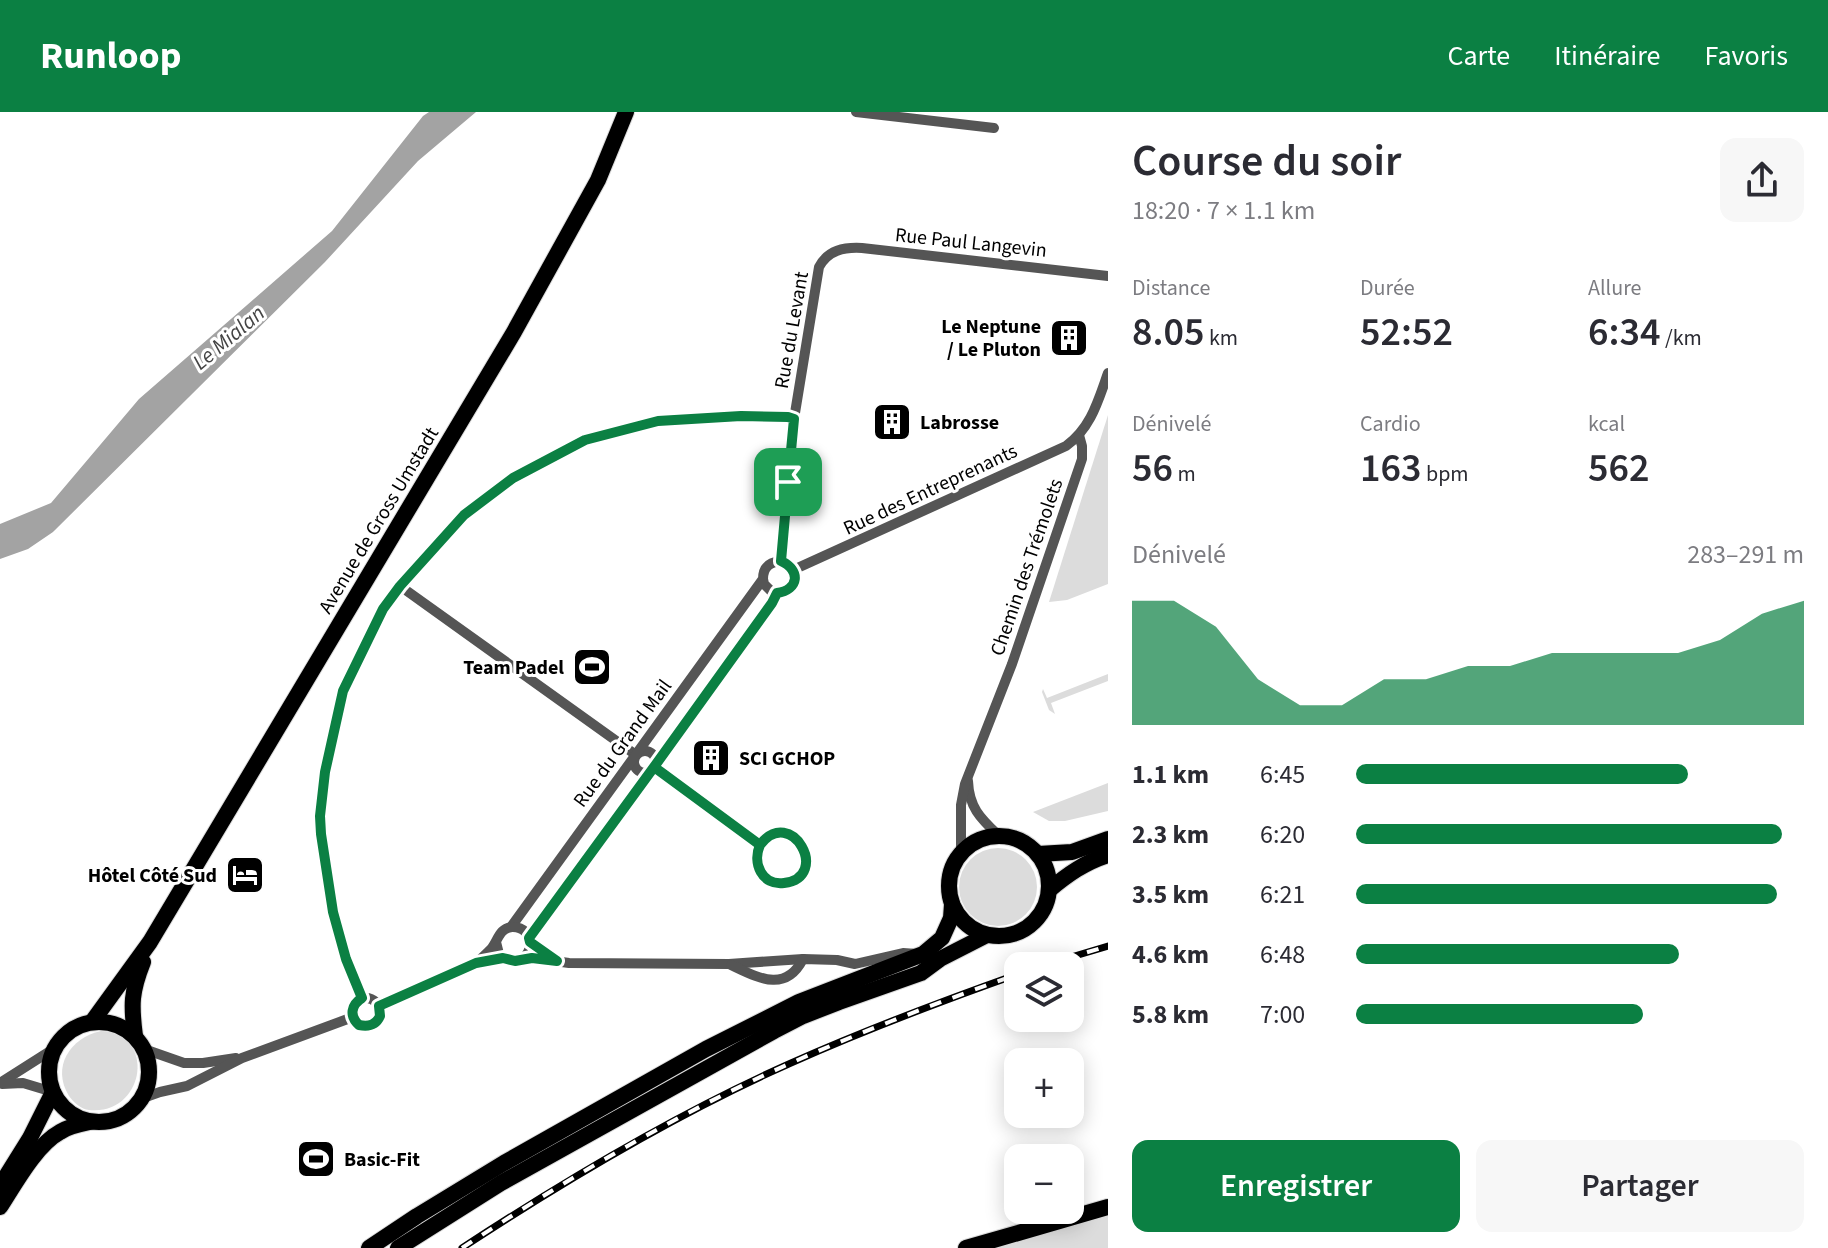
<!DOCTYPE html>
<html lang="fr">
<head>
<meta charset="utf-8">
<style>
	body { margin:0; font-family:"Source Sans 3",sans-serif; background:#f7f7f7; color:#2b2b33; height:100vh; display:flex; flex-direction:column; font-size:30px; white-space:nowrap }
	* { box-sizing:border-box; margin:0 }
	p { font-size:26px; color:#7c7c81 }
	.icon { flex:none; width:44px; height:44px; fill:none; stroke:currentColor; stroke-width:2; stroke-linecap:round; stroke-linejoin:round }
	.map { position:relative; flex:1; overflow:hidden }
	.drawer { display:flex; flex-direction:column; background:#fff; width:720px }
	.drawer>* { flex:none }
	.fabs { position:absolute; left:1004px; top:840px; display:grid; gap:16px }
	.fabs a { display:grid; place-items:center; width:80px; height:80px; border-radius:16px; background:#fff; box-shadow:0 4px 20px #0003; font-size:40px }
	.pin { position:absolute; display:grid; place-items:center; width:68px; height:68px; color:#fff; margin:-34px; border-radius:16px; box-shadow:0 4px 12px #0006 }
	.round { display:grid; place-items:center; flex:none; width:84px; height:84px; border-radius:16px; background:#f7f7f7 }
	.headline { display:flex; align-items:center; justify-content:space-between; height:136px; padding:0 24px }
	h1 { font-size:44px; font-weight:600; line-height:60px }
	.stats { display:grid; grid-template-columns:repeat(3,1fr); gap:12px; height:136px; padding:8px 24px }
	.stats div { display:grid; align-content:center }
	.stats b { font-size:40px; font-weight:600 }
	.stats small { font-size:22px; font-weight:400 }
	.stats p { font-size:22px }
	.chart { height:224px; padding:16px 24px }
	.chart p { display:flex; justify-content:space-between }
	.chart svg { width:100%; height:144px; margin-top:8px; fill:#0b8043; opacity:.7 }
	.button { display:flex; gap:16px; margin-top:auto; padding:16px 24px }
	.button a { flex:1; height:92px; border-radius:16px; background:#0b8043; color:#fff; font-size:32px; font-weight:600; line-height:92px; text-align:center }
	.button a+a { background:#f7f7f7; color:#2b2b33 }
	ul { padding:0 24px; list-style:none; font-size:26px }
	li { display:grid; grid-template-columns:128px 96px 1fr; align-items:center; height:60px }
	li i { height:20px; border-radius:10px; background:#0b8043 }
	header { display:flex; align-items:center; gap:48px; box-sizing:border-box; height:112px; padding:0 40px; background:#0b8043; color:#fff }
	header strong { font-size:38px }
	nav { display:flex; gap:44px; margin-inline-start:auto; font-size:28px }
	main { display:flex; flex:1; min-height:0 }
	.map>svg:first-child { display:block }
	.grass { fill:#dcdcdc }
	.water { fill:#a3a3a3 }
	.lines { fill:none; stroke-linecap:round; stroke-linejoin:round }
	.primary-casing { stroke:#dbdbdb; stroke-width:18 }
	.street { stroke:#555; stroke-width:10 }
	.primary { stroke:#000; stroke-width:16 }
	.rail-casing { stroke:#000; stroke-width:7 }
	.rail { stroke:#fff; stroke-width:4; stroke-dasharray:12; stroke-linecap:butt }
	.route-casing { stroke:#fff; stroke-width:16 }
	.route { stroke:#0b8043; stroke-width:10 }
	.labels { text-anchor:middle; stroke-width:6; stroke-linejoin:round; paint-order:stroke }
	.street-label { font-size:20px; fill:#000; stroke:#fff }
	.poi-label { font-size:20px; font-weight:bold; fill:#000; stroke:#fff; text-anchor:end }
	.water-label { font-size:22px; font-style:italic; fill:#444; stroke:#fff }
</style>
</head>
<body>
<header>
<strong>Runloop</strong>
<nav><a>Carte</a><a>Itinéraire</a><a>Favoris</a></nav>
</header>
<main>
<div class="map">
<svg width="1108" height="1136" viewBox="0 0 1108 1136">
	<rect width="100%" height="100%" fill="#fff"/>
	<!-- grass -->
	<g class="grass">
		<path d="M1108 303V472L1067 488 1049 490Z"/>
		<path d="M1108 562V569L1051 591 1055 602 1049 598 1042 580 1043 577 1047 586Z"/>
		<path d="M1108 671V699L1065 709H1049L1033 700Z"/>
		<circle cx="998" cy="775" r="39"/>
		<path d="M101 919C158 922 144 1004 89 998 81 997 74 991 69 984 51 955 70 926 101 919Z"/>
		<path d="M1108 1095V1136H966Z"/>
	</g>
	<!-- water -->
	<path class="water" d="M429 0H476L418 49 325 150 53 420 28 437 0 447V412L51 391 139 287 332 119 423 4Z"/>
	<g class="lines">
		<defs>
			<g id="primary">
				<circle cx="999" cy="774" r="50"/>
				<path d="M1038 742 1072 740 1108 727"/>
				<path d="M1049 778C1067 763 1085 750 1108 743"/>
				<circle cx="99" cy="960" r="50"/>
				<path d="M92 910 150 830 514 220 598 68 626 0"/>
				<path d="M135 924C131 893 131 880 143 850"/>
				<path d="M0 1074 30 1026 53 980"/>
				<path d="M0 1095C15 1072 36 1033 60 1020 69 1014 80 1012 90 1010"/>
				<path d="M369 1136 417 1104 504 1051 706 937 799 890 923 842 942 826 951 806 952 792"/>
				<path d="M398 1136 501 1071 774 919 803 904 839 890 921 861 940 847 987 823"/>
				<path d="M966 1136 1108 1095"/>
			</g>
		</defs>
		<!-- primary casing -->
		<use href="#primary" class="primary-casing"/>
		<!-- street -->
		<g class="street">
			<path d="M856 0 994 16"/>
			<path d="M781 449V432L794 307 819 155C828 138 844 135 862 136L1108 164"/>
			<path d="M793 458 1066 334C1091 316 1098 289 1108 261"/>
			<path d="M400 474 636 643"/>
			<circle cx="645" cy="650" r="11"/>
			<path d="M654 655 760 733"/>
			<path d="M968 669C969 695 980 706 998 723"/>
			<circle cx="781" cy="747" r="25"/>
			<path d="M961 741V693L965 672 1012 552 1082 347V334L1079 323"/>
			<path d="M511 815 763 467C763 455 770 450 781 449 793 453 797 461 793 473L783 481 772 480 764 472 763 467"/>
			<path d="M529 826 613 713 772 491 777 481"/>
			<path d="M530 830 555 847"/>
			<path d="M521 848 532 846 569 851 729 852 803 847 837 848 855 852 903 841 917 842"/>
			<path d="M476 851C481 847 486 842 491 837 498 829 499 816 512 815 536 814 537 851 509 849L499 842 496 830"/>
			<path d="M731 853C757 865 785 882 803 847"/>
			<circle cx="366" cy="900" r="14"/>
			<path d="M362 886 346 847 333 800 321 722 320 704 325 660 343 579 383 497 400 474 464 403 513 366 585 328 658 309 741 304 794 307"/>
			<path d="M379 894 476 851 503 846"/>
			<path d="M144 937 184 951H203L236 946"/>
			<path d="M0 971 55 936"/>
			<path d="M2 972 23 971 53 980"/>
			<path d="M143 986 160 980 187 974 242 946 353 905"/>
		</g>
		<!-- primary -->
		<use href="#primary" class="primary"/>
		<defs>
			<g id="rail">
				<path d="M1041 854 1108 834"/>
				<path d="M462 1136C567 1067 676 1002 791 951 865 918 942 889 1018 862"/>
			</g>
		</defs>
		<!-- rail casing -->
		<use href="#rail" class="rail-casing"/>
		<!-- rail -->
		<use href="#rail" class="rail"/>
	</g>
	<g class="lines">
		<defs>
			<path id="route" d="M788 370 794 307 788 305 741 304 658 309 585 328 513 366 464 403 400 474 383 497 343 579 325 660 320 704 321 722 333 800 346 847 362 886C351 893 349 904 359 913 369 915 376 913 380 904L379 894 476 851 503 846 515 849 532 846 557 849 530 830 529 826 654 655 760 733C791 692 832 765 784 771 762 774 752 751 760 733L661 660 654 655 772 491 777 481C799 478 801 458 781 449L788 370"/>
		</defs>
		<!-- route casing -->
		<use href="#route" class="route-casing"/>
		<!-- route -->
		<use href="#route" class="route"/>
	</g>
	<!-- icons -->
	<defs>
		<symbol id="building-square" viewBox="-11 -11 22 22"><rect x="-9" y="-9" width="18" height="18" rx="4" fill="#000" stroke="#fff"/><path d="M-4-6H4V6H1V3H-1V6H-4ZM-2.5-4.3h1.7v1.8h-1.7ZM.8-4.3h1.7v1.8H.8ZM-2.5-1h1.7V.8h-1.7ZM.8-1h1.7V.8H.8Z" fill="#fff"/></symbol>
		<symbol id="stadium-square" viewBox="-11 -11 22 22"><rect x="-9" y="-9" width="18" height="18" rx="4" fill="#000" stroke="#fff"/><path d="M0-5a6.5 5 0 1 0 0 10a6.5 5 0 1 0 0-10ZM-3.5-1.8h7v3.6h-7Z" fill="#fff"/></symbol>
		<symbol id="hotel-square" viewBox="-11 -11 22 22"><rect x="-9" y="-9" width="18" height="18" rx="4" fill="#000" stroke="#fff"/><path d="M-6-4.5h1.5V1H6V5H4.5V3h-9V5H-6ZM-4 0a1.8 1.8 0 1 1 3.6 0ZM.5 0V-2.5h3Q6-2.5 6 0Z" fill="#fff"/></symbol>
	</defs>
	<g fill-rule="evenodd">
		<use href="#building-square" x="1047" y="204" width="44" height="44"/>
		<use href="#building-square" x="870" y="288" width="44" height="44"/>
		<use href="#stadium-square" x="570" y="533" width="44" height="44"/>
		<use href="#building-square" x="689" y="624" width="44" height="44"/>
		<use href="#hotel-square" x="223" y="741" width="44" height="44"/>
		<use href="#stadium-square" x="294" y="1025" width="44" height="44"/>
	</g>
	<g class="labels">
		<!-- street labels -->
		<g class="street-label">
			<text transform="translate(971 130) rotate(6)" y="7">Rue Paul Langevin</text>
			<text transform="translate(791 218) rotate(-80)" y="7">Rue du Levant</text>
			<text transform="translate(930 377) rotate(-25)" y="7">Rue des Entreprenants</text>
			<text transform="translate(378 408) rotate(-59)" y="7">Avenue de Gross Umstadt</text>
			<text transform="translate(1026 455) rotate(-71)" y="7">Chemin des Trémolets</text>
			<text transform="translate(622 631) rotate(-54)" y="7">Rue du Grand Mail</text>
		</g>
		<!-- poi labels -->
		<g class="poi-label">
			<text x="1041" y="221">Le Neptune<tspan x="1041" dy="23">/ Le Pluton</tspan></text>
			<text x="920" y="317" text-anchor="start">Labrosse</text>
			<text x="564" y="562">Team Padel</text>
			<text x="739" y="653" text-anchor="start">SCI GCHOP</text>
			<text x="217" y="770">Hôtel Côté Sud</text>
			<text x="344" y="1054" text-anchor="start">Basic-Fit</text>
		</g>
		<!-- water labels -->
		<g class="water-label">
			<text transform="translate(228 225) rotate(-40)" y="8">Le Mialan</text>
		</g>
	</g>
</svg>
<div class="fabs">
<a><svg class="icon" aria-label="layers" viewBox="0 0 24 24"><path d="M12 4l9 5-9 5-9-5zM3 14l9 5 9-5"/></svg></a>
<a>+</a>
<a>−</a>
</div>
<div class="pin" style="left:788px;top:370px;background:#1e9e55"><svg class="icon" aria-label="arrive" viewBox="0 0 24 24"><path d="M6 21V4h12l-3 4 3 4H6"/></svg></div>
</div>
<section class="drawer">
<div class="headline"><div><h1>Course du soir</h1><p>18:20 · 7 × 1.1 km</p></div><a class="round"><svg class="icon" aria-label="share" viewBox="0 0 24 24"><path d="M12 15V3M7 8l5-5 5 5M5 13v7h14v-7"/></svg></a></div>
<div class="stats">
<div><p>Distance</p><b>8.05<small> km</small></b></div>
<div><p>Durée</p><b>52:52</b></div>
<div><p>Allure</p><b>6:34<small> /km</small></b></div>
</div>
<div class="stats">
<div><p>Dénivelé</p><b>56<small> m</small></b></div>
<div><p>Cardio</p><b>163<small> bpm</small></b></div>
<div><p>kcal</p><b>562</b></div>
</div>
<div class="chart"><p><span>Dénivelé</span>283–291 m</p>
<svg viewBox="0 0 160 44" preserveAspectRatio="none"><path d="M0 44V6L10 6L20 14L30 30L40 38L50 38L60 30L70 30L80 26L90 26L100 22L110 22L120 22L130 22L140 18L150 10L160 6V44z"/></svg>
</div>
<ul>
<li><b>1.1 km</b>6:45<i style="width:74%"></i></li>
<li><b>2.3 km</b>6:20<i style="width:95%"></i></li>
<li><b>3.5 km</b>6:21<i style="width:94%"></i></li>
<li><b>4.6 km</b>6:48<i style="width:72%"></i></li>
<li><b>5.8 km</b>7:00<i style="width:64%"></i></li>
</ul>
<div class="button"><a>Enregistrer</a><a>Partager</a></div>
</section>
</main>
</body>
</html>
